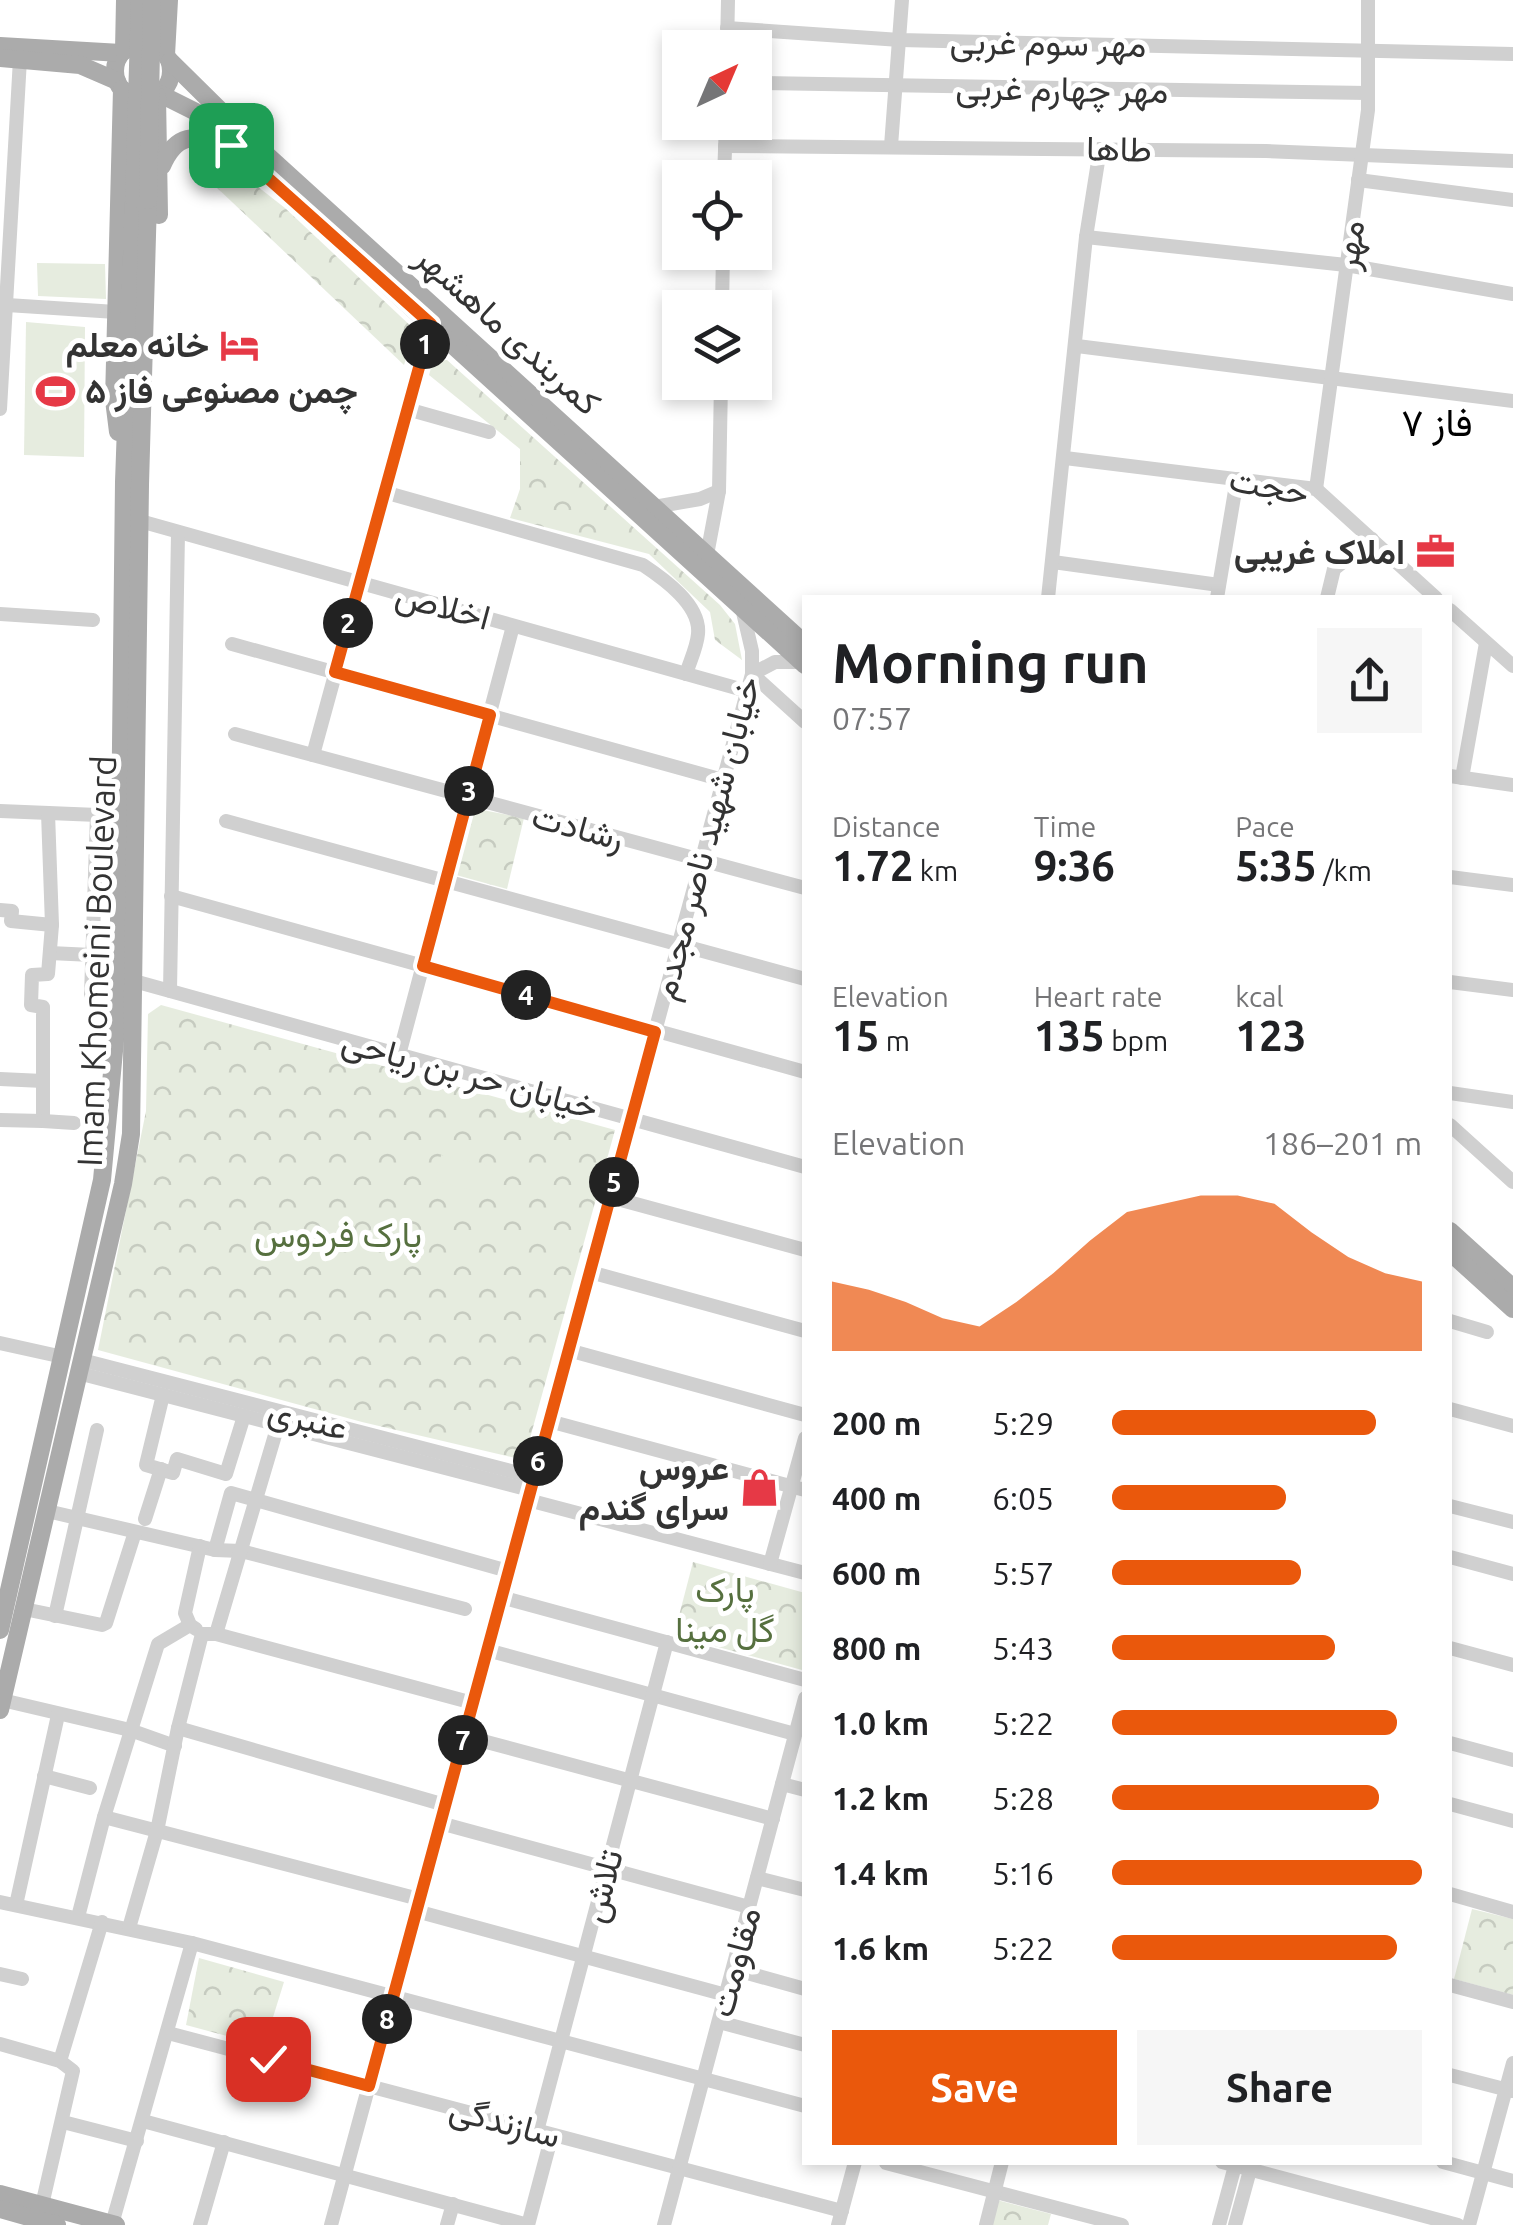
<!DOCTYPE html>
<html lang="en">
<head>
<meta charset="utf-8">
<style>
	body { margin:0; font-family:Ubuntu,Vazirmatn,sans-serif; background:#f6f6f6; color:#202124; height:100vh; display:flex; flex-direction:column; font-size:38px; white-space:nowrap }
	* { box-sizing:border-box; margin:0 }
	p { font-size:32px; color:#757577 }
	.icon { flex:none; width:55px; height:55px; fill:none; stroke:currentColor; stroke-width:2; stroke-linecap:round; stroke-linejoin:round }
	.map { position:relative; flex:1; overflow:hidden }
	.drawer { position:absolute; left:802px; top:595px; width:650px; height:1570px; display:flex; flex-direction:column; background:#fff; border-radius:0px; box-shadow:0 5px 15px #0003 }
	.drawer>* { flex:none }
	.needle { width:65px; rotate:44deg }
	.tools { position:absolute; left:662px; top:30px; display:grid; gap:20px }
	.tools a { display:grid; place-items:center; width:110px; height:110px; border-radius:0px; background:#fff; box-shadow:0 5px 15px #0003; font-size:50px }
	.pin { position:absolute; display:grid; place-items:center; width:85px; height:85px; color:#fff; margin:-42px; border-radius:20px; box-shadow:0 5px 15px #0006 }
	.km { position:absolute; width:50px; height:50px; margin:-25px; border-radius:50%; background:#222; color:#fff; font-size:28px; line-height:50px; text-align:center }
	.round { display:grid; place-items:center; flex:none; width:105px; height:105px; border-radius:0px; background:#f6f6f6 }
	.headline { display:flex; align-items:center; justify-content:space-between; height:170px; padding:0 30px }
	h1 { font-size:55px; font-weight:700; line-height:75px }
	.stats { display:grid; grid-template-columns:repeat(3,1fr); gap:15px; height:170px; padding:10px 30px }
	.stats div { display:grid; align-content:center }
	.stats b { font-size:42px; font-weight:700 }
	.stats small { font-size:28px; font-weight:400 }
	.stats p { font-size:28px }
	.chart { height:280px; padding:20px 30px }
	.chart p { display:flex; justify-content:space-between }
	.chart svg { width:100%; height:180px; margin-top:10px; fill:#ea580c; opacity:.7 }
	.action { display:flex; gap:20px; margin-top:auto; padding:20px 30px }
	.action a { flex:1; height:115px; border-radius:0px; background:#ea580c; color:#fff; font-size:40px; font-weight:700; line-height:115px; text-align:center }
	.action a+a { background:#f6f6f6; color:#202124 }
	ul { padding:0 30px; list-style:none; font-size:32px }
	li { display:grid; grid-template-columns:160px 120px 1fr; align-items:center; height:75px }
	li i { height:25px; border-radius:12px; background:#ea580c }
	.map>svg:first-child { display:block }
	.park { fill:url(#park-crowns) }
	.pitch { fill:#e6ecdf }
	.lines { fill:none; stroke-linecap:round; stroke-linejoin:round }
	.minor { stroke:#d0d0d0; stroke-width:14 }
	.major { stroke:#ababab; stroke-width:18 }
	.major-bridge { stroke:#ababab; stroke-width:18 }
	.route-casing { stroke:#fff; stroke-width:20 }
	.route { stroke:#ea580c; stroke-width:12 }
	.labels { text-anchor:middle; stroke-width:10; stroke-linejoin:round; paint-order:stroke }
	.street-label { font-size:35px; fill:#333; stroke:#fff }
	.poi-label { font-size:35px; font-weight:bold; fill:#333; stroke:#fff; text-anchor:end }
	.park-label { font-size:35px; fill:#56703f; stroke:#fff }
	.neighbourhood-label { font-size:38px; fill:#000; stroke:#fff }
</style>
</head>
<body>
<div class="map">
<svg width="1513" height="2225" viewBox="0 0 1513 2225">
	<defs>
		<pattern id="park-crowns" width="20" height="18" patternUnits="userSpaceOnUse" patternTransform="scale(2.5)"><rect width="20" height="18" fill="#e6ecdf"/><path d="M2 6a3 3 0 1 1 6 0M12 15a3 3 0 1 1 6 0" fill="none" stroke="#c6cbc0"/></pattern>
	</defs>
	<rect width="100%" height="100%" fill="#fff"/>
	<!-- park -->
	<g class="park">
		<path d="M212 151 285 208 415 330 404 365 194 166Z"/>
		<path d="M447 360 720 605 735 624 742 660 715 640 710 612 649 554 510 518 520 489V449L429 375 433 361Z"/>
		<path d="M472 808 524 818 507 889 456 875Z"/>
		<path d="M161 1005 615 1130 524 1460 362 1422 98 1350 146 1111 148 1014Z"/>
		<path d="M693 1562 805 1593 802 1670 674 1635Z"/>
		<path d="M1472 1909 1513 1919V1995L1454 1979Z"/>
		<path d="M199 1958 284 1982 264 2046 186 2025Z"/>
		<path d="M997 2200 1051 2214 1048 2225H990Z"/>
	</g>
	<!-- pitch -->
	<g class="pitch">
		<path d="M37 263 105 264 106 299 38 296Z"/>
		<path d="M26 322 85 327 84 457 24 455Z"/>
		<path d="M441 1155 494 1167 490 1195 436 1181Z"/>
	</g>
	<g class="lines">
		<!-- minor -->
		<g class="minor">
			<path d="M727 28 900 40 1513 54"/>
			<path d="M727 48 728 0"/>
			<path d="M755 83 1368 93"/>
			<path d="M725 146 1266 151 1513 161"/>
			<path d="M891 146 902 0"/>
			<path d="M724 178 726 122"/>
			<path d="M1358 180 1513 200"/>
			<path d="M1086 237 1346 265 1513 294"/>
			<path d="M7 305 116 312"/>
			<path d="M722 308 723 252"/>
			<path d="M1077 346 1513 401"/>
			<path d="M0 409 20 59"/>
			<path d="M407 409 489 432"/>
			<path d="M1065 458 1316 489 1436 598"/>
			<path d="M1316 489 1368 110V0"/>
			<path d="M384 492 643 565C664 579 701 605 698 634 697 647 690 661 686 674"/>
			<path d="M654 507 700 499 719 491"/>
			<path d="M140 521 747 691"/>
			<path d="M707 555 719 491 721 382"/>
			<path d="M1053 562 1219 585"/>
			<path d="M1048 598 1086 237 1100 149"/>
			<path d="M1217 598 1237 479"/>
			<path d="M1327 598 1334 569 1372 539"/>
			<path d="M1450 610 1513 666"/>
			<path d="M0 614 93 620"/>
			<path d="M232 644 723 780"/>
			<path d="M752 674 805 722"/>
			<path d="M752 674 775 662H802"/>
			<path d="M235 734 805 888"/>
			<path d="M313 755 431 324"/>
			<path d="M1450 776 1513 785"/>
			<path d="M1462 778 1486 643"/>
			<path d="M0 811 122 816"/>
			<path d="M226 821 805 979"/>
			<path d="M1450 877 1513 885"/>
			<path d="M171 896 805 1072"/>
			<path d="M0 910 12 911 11 921 52 925"/>
			<path d="M50 953 92 955"/>
			<path d="M134 981 805 1167"/>
			<path d="M1450 982 1513 990"/>
			<path d="M170 991 178 533"/>
			<path d="M91 995 97 815"/>
			<path d="M399 1055 513 626"/>
			<path d="M0 1079 43 1081"/>
			<path d="M1450 1093 1513 1102"/>
			<path d="M0 1120 43 1121V1007L31 1005 32 975 48 974 52 925 48 813"/>
			<path d="M43 1121 74 1123"/>
			<path d="M1450 1125 1513 1182"/>
			<path d="M610 1197 805 1250"/>
			<path d="M590 1272 805 1331"/>
			<path d="M1450 1321 1487 1332"/>
			<path d="M0 1343 63 1357"/>
			<path d="M568 1350 805 1415"/>
			<path d="M82 1360 534 1477"/>
			<path d="M78 1373 530 1490"/>
			<path d="M163 1395 146 1465 173 1473 177 1459 226 1474 244 1416"/>
			<path d="M1450 1409 1513 1426"/>
			<path d="M549 1421 805 1490"/>
			<path d="M528 1500 805 1573"/>
			<path d="M1450 1506 1513 1522"/>
			<path d="M47 1511 215 1550 241 1551 465 1609"/>
			<path d="M145 1519 161 1469"/>
			<path d="M215 1550 231 1493 508 1571"/>
			<path d="M1450 1557 1513 1574"/>
			<path d="M770 1564 805 1438"/>
			<path d="M501 1597 805 1680"/>
			<path d="M24 1609 102 1625 106 1623 135 1532"/>
			<path d="M55 1616 97 1430"/>
			<path d="M196 1629 190 1625 185 1613 200 1546"/>
			<path d="M216 1634 473 1703"/>
			<path d="M1450 1648 1513 1665"/>
			<path d="M487 1650 795 1734"/>
			<path d="M2 1700 130 1730 175 1746"/>
			<path d="M178 1728 445 1805"/>
			<path d="M464 1736 773 1819"/>
			<path d="M1450 1743 1513 1760"/>
			<path d="M44 1776 90 1788"/>
			<path d="M782 1784 805 1790"/>
			<path d="M1450 1804 1513 1821"/>
			<path d="M104 1817 419 1899"/>
			<path d="M440 1823 749 1907"/>
			<path d="M757 1878 805 1890"/>
			<path d="M1450 1894 1513 1912"/>
			<path d="M0 1902 192 1943 805 2106"/>
			<path d="M16 1905 58 1715"/>
			<path d="M416 1911 726 1995"/>
			<path d="M78 1917 104 1817 158 1644 190 1625"/>
			<path d="M129 1928 157 1831 178 1728 202 1634H216L278 1425"/>
			<path d="M733 1969 805 1989"/>
			<path d="M0 1974 22 1979"/>
			<path d="M1450 1985 1513 2002"/>
			<path d="M719 2022 805 2045"/>
			<path d="M168 2033 842 2211"/>
			<path d="M0 2044 60 2061 73 2071 42 2205"/>
			<path d="M60 2061 102 1922"/>
			<path d="M1450 2075 1512 2091"/>
			<path d="M143 2121 528 2225"/>
			<path d="M63 2122 137 2141"/>
			<path d="M537 2131 667 1642"/>
			<path d="M1222 2162 1458 2225"/>
			<path d="M1443 2162 1513 2181"/>
			<path d="M886 2163 1122 2225"/>
			<path d="M112 2224 192 1943"/>
			<path d="M200 2225 224 2142"/>
			<path d="M331 2225 752 674V651L742 608"/>
			<path d="M447 2225 453 2204"/>
			<path d="M528 2225 552 2135"/>
			<path d="M664 2225 805 1698"/>
			<path d="M838 2225 855 2162"/>
			<path d="M986 2225 1002 2162"/>
			<path d="M1219 2225 1236 2162"/>
			<path d="M1235 2225 1252 2163"/>
			<path d="M1469 2225 1513 2063"/>
		</g>
		<!-- major -->
		<g class="major">
			<circle cx="143" cy="71" r="28"/>
			<path d="M0 46 121 53"/>
			<path d="M124 51 125 0"/>
			<path d="M166 55 169 0"/>
			<path d="M0 58 80 65 117 81"/>
			<path d="M170 61 247 137 805 644"/>
			<path d="M160 94 196 112 805 665"/>
			<path d="M157 96 159 215"/>
			<path d="M162 166C178 129 197 137 230 145"/>
			<path d="M118 432 114 400 122 89"/>
			<path d="M1450 1231 1513 1288"/>
			<path d="M1450 1252 1513 1309"/>
			<path d="M0 1630 102 1180 118 1008 124 482 134 199"/>
			<path d="M0 1710 123 1184 131 1134 140 485 148 200"/>
			<path d="M0 2194 116 2225"/>
			<path d="M0 2209 57 2225"/>
		</g>
		<!-- major-bridge -->
		<g class="major-bridge">
			<path d="M134 199 140 0"/>
			<path d="M148 200 152 0"/>
		</g>
	</g>
	<g class="lines">
		<defs>
			<path id="route" d="M231 145 431 324 335 672 490 715 423 966 655 1032 369 2086 268 2059"/>
		</defs>
		<!-- route casing -->
		<use href="#route" class="route-casing"/>
		<!-- route -->
		<use href="#route" class="route"/>
	</g>
	<!-- icons -->
	<defs>
		<symbol id="hotel-bare" viewBox="-9 -9 18 18"><path d="M-6-4.5h1.5V1H6V5H4.5V3h-9V5H-6ZM-4 0a1.8 1.8 0 1 1 3.6 0ZM.5 0V-2.5h3Q6-2.5 6 0Z" fill="#e63946" stroke="#fff" stroke-width="2.5" paint-order="stroke"/></symbol>
		<symbol id="stadium-bare" viewBox="-9 -9 18 18"><path d="M0-5a6.5 5 0 1 0 0 10a6.5 5 0 1 0 0-10ZM-3.5-1.8h7v3.6h-7Z" fill="#e63946" stroke="#fff" stroke-width="2.5" paint-order="stroke"/></symbol>
		<symbol id="office-bare" viewBox="-9 -9 18 18"><path d="M-6-3h4V-5.5h4V-3h4V5H-6ZM-1-4.5V-3h2v-1.5ZM-6 0V1H6V0Z" fill="#e63946" stroke="#fff" stroke-width="2.5" paint-order="stroke"/></symbol>
		<symbol id="shop-bare" viewBox="-9 -9 18 18"><path d="M-5-2.5h2.3a2.7 3.5 0 0 1 5.4 0H5L5.5 6h-11ZM-1.5-2.5h3a1.5 2.3 0 0 0-3 0Z" fill="#e63946" stroke="#fff" stroke-width="2.5" paint-order="stroke"/></symbol>
	</defs>
	<g fill-rule="evenodd">
		<use href="#hotel-bare" x="212" y="318" width="55" height="55"/>
		<use href="#stadium-bare" x="28" y="364" width="55" height="55"/>
		<use href="#office-bare" x="1408" y="524" width="55" height="55"/>
		<use href="#shop-bare" x="732" y="1460" width="55" height="55"/>
	</g>
	<g class="labels">
		<!-- street labels -->
		<g class="street-label">
			<text transform="translate(1048 43) rotate(1)" y="12">مهر سوم غربی</text>
			<text transform="translate(1062 89) rotate(1)" y="12">مهر چهارم غربی</text>
			<text transform="translate(1119 149) rotate(1)" y="12">طاها</text>
			<text transform="translate(1349 245) rotate(-82)" y="12">مهر</text>
			<text transform="translate(508 330) rotate(42)" y="12">کمربندی ماهشهر</text>
			<text transform="translate(1269 486) rotate(11)" y="12">حجت</text>
			<text transform="translate(443 606) rotate(15)" y="12">اخلاص</text>
			<text transform="translate(578 827) rotate(15)" y="12">رشادت</text>
			<text transform="translate(706 838) rotate(-75)" y="12">خیابان شهید ناصر مجدم</text>
			<text transform="translate(97 961) rotate(-88)" y="12">Imam Khomeini Boulevard</text>
			<text transform="translate(470 1074) rotate(15)" y="12">خیابان حر بن ریاحی</text>
			<text transform="translate(308 1419) rotate(14)" y="12">عنبری</text>
			<text transform="translate(602 1886) rotate(-75)" y="12">تلاش</text>
			<text transform="translate(735 1962) rotate(-75)" y="12">مقاومت</text>
			<text transform="translate(505 2122) rotate(15)" y="12">سازندگی</text>
		</g>
		<!-- poi labels -->
		<g class="poi-label">
			<text x="209" y="357">خانه معلم</text>
			<text x="85" y="403" text-anchor="start">چمن مصنوعی فاز ۵</text>
			<text x="1405" y="564">املاک غریبی</text>
			<text x="729" y="1480">عروس<tspan x="729" dy="40">سرای گندم</tspan></text>
		</g>
		<!-- park labels -->
		<g class="park-label">
			<text x="338" y="1247">پارک فردوس</text>
			<text x="725" y="1602">پارک<tspan x="725" dy="40">گل مینا</tspan></text>
		</g>
		<!-- neighbourhood labels -->
		<g class="neighbourhood-label">
			<text x="1437" y="436">فاز ۷</text>
		</g>
	</g>
</svg>
<div class="tools">
<a><svg class="needle" viewBox="-14 -14 28 28"><path d="M0-13l5 13h-10z" fill="#e53935"/><path d="M0 13l5-13h-10z" fill="#757577"/></svg></a>
<a><svg class="icon" aria-label="locate" viewBox="0 0 24 24"><circle cx="12" cy="12" r="6"/><path d="M12 2v4M12 18v4M2 12h4M18 12h4"/></svg></a>
<a><svg class="icon" aria-label="layers" viewBox="0 0 24 24"><path d="M12 4l9 5-9 5-9-5zM3 14l9 5 9-5"/></svg></a>
</div>
<div class="pin" style="left:231px;top:145px;background:#1e9e55"><svg class="icon" aria-label="arrive" viewBox="0 0 24 24"><path d="M6 21V4h12l-3 4 3 4H6"/></svg></div>
<div class="pin" style="left:268px;top:2059px;background:#d93025"><svg class="icon" aria-label="check" viewBox="0 0 24 24"><path d="M5 12l5 5 9-10"/></svg></div>
<b class="km" style="left:425px;top:344px">1</b>
<b class="km" style="left:348px;top:623px">2</b>
<b class="km" style="left:469px;top:791px">3</b>
<b class="km" style="left:526px;top:995px">4</b>
<b class="km" style="left:614px;top:1182px">5</b>
<b class="km" style="left:538px;top:1461px">6</b>
<b class="km" style="left:463px;top:1740px">7</b>
<b class="km" style="left:387px;top:2019px">8</b>
<section class="drawer">
<div class="headline"><div><h1>Morning run</h1><p>07:57</p></div><a class="round"><svg class="icon" aria-label="share" viewBox="0 0 24 24"><path d="M12 15V3M7 8l5-5 5 5M5 13v7h14v-7"/></svg></a></div>
<div class="stats">
<div><p>Distance</p><b>1.72<small> km</small></b></div>
<div><p>Time</p><b>9:36</b></div>
<div><p>Pace</p><b>5:35<small> /km</small></b></div>
</div>
<div class="stats">
<div><p>Elevation</p><b>15<small> m</small></b></div>
<div><p>Heart rate</p><b>135<small> bpm</small></b></div>
<div><p>kcal</p><b>123</b></div>
</div>
<div class="chart"><p><span>Elevation</span>186–201 m</p>
<svg viewBox="0 0 160 44" preserveAspectRatio="none"><path d="M0 44V27L10 29L20 32L30 36L40 38L50 32L60 25L70 17L80 10L90 8L100 6L110 6L120 8L130 15L140 21L150 25L160 27V44z"/></svg>
</div>
<ul>
<li><b>200 m</b>5:29<i style="width:85%"></i></li>
<li><b>400 m</b>6:05<i style="width:56%"></i></li>
<li><b>600 m</b>5:57<i style="width:61%"></i></li>
<li><b>800 m</b>5:43<i style="width:72%"></i></li>
<li><b>1.0 km</b>5:22<i style="width:92%"></i></li>
<li><b>1.2 km</b>5:28<i style="width:86%"></i></li>
<li><b>1.4 km</b>5:16<i style="width:100%"></i></li>
<li><b>1.6 km</b>5:22<i style="width:92%"></i></li>
</ul>
<div class="action"><a>Save</a><a>Share</a></div>
</section>
</div>
</body>
</html>
